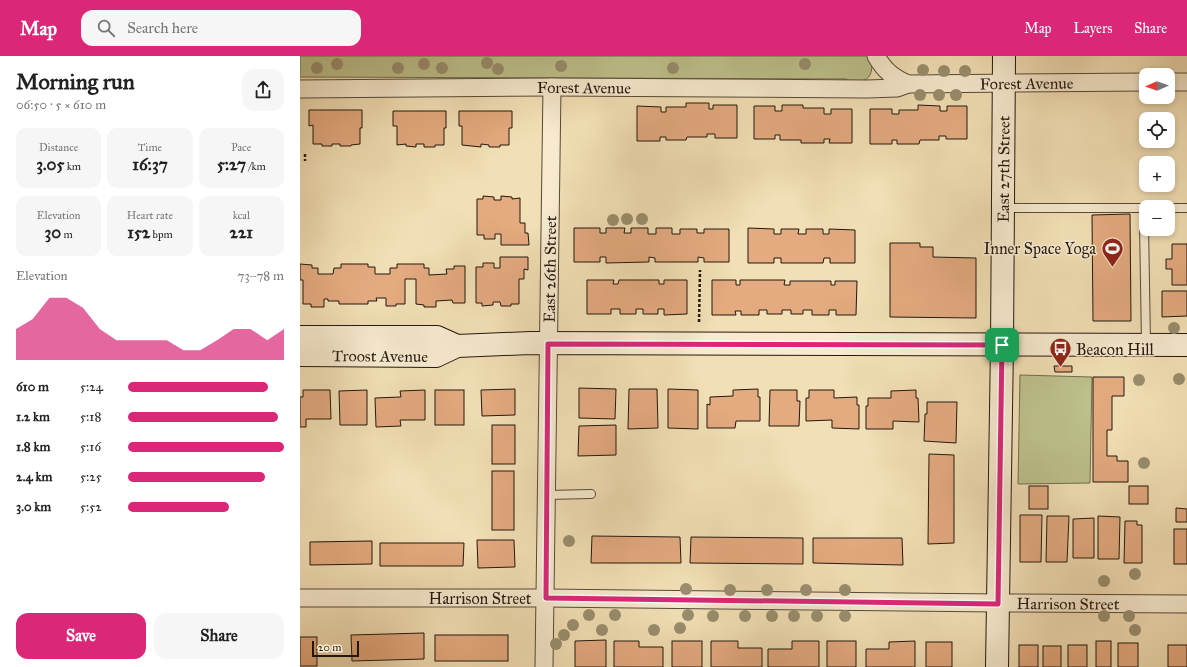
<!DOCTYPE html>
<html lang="en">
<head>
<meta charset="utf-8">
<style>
	body { margin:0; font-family:"IM FELL Great Primer",serif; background:#f6f6f6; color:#222; height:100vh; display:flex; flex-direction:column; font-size:15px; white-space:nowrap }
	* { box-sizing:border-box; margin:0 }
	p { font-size:13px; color:#767676 }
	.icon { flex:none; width:22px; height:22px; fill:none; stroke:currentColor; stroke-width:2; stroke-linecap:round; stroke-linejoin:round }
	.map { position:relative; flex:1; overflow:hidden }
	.side { display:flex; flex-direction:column; background:#fff; width:300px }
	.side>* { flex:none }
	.needle { width:26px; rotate:268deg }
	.controls { position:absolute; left:839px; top:12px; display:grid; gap:8px }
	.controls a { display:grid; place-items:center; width:36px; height:36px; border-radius:8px; background:#fff; box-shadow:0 2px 6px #0003; font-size:20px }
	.scale { position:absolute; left:12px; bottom:10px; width:47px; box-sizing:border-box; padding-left:4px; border:2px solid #22180f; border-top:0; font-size:11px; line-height:14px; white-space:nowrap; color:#22180f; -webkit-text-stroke:3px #f7eacf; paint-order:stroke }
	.pin { position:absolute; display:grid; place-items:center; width:34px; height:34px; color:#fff; margin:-17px; border-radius:8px; box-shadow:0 2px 6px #0006 }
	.round { display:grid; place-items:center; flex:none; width:42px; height:42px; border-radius:12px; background:#f6f6f6 }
	.headline { display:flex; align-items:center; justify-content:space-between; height:68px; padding:0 16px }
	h1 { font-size:22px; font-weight:700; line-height:30px }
	.figures { display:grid; grid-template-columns:repeat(3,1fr); gap:6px; height:68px; padding:4px 16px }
	.figures div { display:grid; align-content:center; border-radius:10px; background:#f6f6f6; text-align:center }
	.figures b { font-size:17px; font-weight:700 }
	.figures small { font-size:11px; font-weight:400 }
	.figures p { font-size:11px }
	.chart { height:112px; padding:8px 16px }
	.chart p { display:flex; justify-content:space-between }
	.chart svg { width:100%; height:72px; margin-top:4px; fill:#db2777; opacity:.7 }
	.cta { display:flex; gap:8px; margin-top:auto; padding:8px 16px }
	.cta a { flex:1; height:46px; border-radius:12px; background:#db2777; color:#fff; font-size:16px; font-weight:700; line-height:46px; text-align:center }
	.cta a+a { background:#f6f6f6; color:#222 }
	ul { padding:0 16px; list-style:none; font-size:13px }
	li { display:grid; grid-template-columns:64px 48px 1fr; align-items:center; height:30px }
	li i { height:10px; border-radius:5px; background:#db2777 }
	header { display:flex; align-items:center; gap:24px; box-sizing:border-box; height:56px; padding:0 20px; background:#db2777; color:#fff }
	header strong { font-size:19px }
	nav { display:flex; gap:22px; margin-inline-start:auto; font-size:14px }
	.search { width:280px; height:36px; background:#f6f6f6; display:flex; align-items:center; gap:10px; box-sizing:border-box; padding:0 14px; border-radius:12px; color:#767676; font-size:15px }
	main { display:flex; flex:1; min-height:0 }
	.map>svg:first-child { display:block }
	.green { fill:#bdc18c; stroke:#706c4e }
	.building { fill:#e4aa80; stroke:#22180f }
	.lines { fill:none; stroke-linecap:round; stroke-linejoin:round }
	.service-casing { stroke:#564a38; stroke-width:10 }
	.minor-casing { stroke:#564a38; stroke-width:19 }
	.secondary-casing { stroke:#22180f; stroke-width:24 }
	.path { stroke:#22180f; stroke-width:2.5; stroke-dasharray:3 2; stroke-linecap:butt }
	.service { stroke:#f7eacf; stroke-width:8 }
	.minor { stroke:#f7eacf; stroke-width:17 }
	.secondary { stroke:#f7eacf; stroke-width:22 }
	.tree { fill:#998e6e }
	.route-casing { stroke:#fff; stroke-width:8 }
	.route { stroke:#db2777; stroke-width:5 }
	.labels { text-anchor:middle; stroke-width:3; stroke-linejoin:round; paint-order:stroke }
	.street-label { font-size:16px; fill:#22180f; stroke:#f7eacf }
	.poi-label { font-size:16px; fill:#22180f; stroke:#f7eacf; text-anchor:end }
</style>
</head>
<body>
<header>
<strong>Map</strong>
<div class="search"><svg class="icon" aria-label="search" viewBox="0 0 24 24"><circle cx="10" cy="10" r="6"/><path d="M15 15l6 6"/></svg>Search here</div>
<nav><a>Map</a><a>Layers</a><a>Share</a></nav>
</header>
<main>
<section class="side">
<div class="headline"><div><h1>Morning run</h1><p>06:50 · 5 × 610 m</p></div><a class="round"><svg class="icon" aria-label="share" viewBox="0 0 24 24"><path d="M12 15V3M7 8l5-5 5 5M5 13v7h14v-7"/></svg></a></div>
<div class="figures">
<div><p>Distance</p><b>3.05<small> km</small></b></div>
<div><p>Time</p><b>16:37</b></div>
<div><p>Pace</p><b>5:27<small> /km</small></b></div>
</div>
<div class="figures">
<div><p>Elevation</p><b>30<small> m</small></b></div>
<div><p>Heart rate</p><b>152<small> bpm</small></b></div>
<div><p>kcal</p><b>221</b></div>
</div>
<div class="chart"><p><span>Elevation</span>73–78 m</p>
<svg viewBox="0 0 160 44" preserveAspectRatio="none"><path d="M0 44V25L10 19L20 6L30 6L40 12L50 25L60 32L70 32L80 32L90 32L100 38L110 38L120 32L130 25L140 25L150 32L160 25V44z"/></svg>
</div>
<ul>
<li><b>610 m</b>5:24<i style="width:90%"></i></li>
<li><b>1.2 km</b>5:18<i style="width:96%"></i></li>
<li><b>1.8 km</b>5:16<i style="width:100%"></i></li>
<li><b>2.4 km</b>5:25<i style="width:88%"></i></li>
<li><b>3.0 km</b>5:52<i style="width:65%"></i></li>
</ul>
<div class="cta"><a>Save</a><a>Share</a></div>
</section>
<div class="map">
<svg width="887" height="611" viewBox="0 0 887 611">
	<rect width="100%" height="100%" fill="#f2dfb5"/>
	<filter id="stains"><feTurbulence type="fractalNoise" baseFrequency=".005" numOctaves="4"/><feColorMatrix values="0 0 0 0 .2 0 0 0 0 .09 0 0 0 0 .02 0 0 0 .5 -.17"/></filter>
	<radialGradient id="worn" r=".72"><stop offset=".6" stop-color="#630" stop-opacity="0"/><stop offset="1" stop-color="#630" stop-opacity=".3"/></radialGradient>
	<!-- green -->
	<g class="green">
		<path d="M0 0H570C574 13 572 27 555 25 551 25 549 25 546 23L0 21Z"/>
		<path d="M720 319 792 321 790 427 718 428Z"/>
	</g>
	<!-- building -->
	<g class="building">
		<path d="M386 47H409V53H413V49H437V82H415V78H407V81H387L386 84H366V81H360V85H337V50L361 51V56H366V51H386Z"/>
		<path d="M482 49H503V52H524V58H531V53H552V87H529L530 83H524V87H501V84H480V79H475V83H454V50H475V55H482Z"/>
		<path d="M618 49 640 50V55H647V50H667V83H646V80H639V84H620L619 88H597V84H592V88H570V53H592V58H599V54H618Z"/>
		<path d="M9 54H62V72H60V88L51 89V90H40V88H32V90H22V88H13V69L9 70Z"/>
		<path d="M93 55H146V72H144V89H135V91H124V88H116V91L106 90V88L97 89V70H93Z"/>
		<path d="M159 55H212V72H209V89H200V91H189V89L181 88V91L162 89V70H159Z"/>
		<path d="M183 140 194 141V144H201V140L212 141V143L220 142V167H225V177H228L229 189H201V178H195V183H184V179H177V143H183Z"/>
		<path d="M830 158 831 265H793L792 159Z"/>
		<path d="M274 172H300V177H306V172H325L324 177H331V172H348V178H356V172H372V178H380V173H397V177H404V173H429V206H404V202L398 201V206H355V202L349 201V206L306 207V201H300V206H274Z"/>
		<path d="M448 172 474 173V178H481V173H499L498 178H506V173H523V178H529V173L555 174V207H530V202H524L523 207H481V202H474V207H448Z"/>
		<path d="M590 187H620V191H633V201L676 202V262L590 261Z"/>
		<path d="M872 188H887V229H872V213H866V203H872Z"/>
		<path d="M200 201H228V214L224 213V223H219V248H211V250H201L200 246H193V249L182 250V247H176V211H183V207H194V212H200Z"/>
		<path d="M0 208 12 209V212H18V218H33L34 212H41V208H68V211H75V218H90V212H97V208H124V212H129V219L147 218 146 213H154V210H165V247H153L152 244 136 245V251H124V249L116 248V223H105V248H96V250H86V242H76L77 245H68V248H39V245H28V243H24V251H11V248H3V224H0Z"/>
		<path d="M287 224H314L313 228H318L319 224H359V228H364V224H387V258L364 259V253H358V258H343V253H336V258H320V253H311V258H287Z"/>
		<path d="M412 224H436V229H440V224H485L484 229H490V225H531V229H535V225H557L556 259H536V254H529V259H512V254H503V258H491V254H482V258H467V254H459V259H441V255H435L436 259H412Z"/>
		<path d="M862 235H887V260L862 261Z"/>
		<path d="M754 310H772V316H755Z"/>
		<path d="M793 321H824V340H812V374H807V400H817V405H828V426H793Z"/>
		<path d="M279 332 316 333 315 363 279 362Z"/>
		<path d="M215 333V359L182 360 181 334Z"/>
		<path d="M329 333H357L358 372 328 373Z"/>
		<path d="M368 333 398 334V373L368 372Z"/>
		<path d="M458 333V341H460V365H436L435 372H407V348L410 349V341L433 340V334Z"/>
		<path d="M3 334H30L31 363H6V371H0V341H3Z"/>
		<path d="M67 334V369H40L39 335Z"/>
		<path d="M125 334V364H100L101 370 76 371 75 342 101 341 100 335Z"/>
		<rect x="135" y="334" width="29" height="35"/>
		<path d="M470 334H497V345H500L499 370H469Z"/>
		<path d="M509 334H534V342L557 341V349H559V373L532 372V364L506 365V342H509Z"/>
		<path d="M616 334V342H618L619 366 593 365V373H566V350H568V342H591V335Z"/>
		<path d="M627 346H657L656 387 624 385 625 358H627Z"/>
		<rect x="192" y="369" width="23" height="39"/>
		<path d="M316 369V399L278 400 279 370Z"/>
		<path d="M629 398 654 399V487L628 488Z"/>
		<rect x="192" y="415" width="22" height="59"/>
		<rect x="729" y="430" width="19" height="23"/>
		<rect x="829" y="430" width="19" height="18"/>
		<path d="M876 452 887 453V466H876Z"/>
		<path d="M720 459H742L741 506H720Z"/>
		<path d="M747 460H769L767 506H746Z"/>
		<path d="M798 460 820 461 819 503H798Z"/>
		<path d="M794 462V502H773V463Z"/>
		<path d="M825 465H837V469H842V507H824Z"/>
		<rect x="874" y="473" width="13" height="35"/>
		<path d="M292 480 380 481 381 507H291Z"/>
		<path d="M391 481 503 482V508L390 507Z"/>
		<path d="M513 482H602L603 509 513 507Z"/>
		<path d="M177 484H214L215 511 178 512Z"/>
		<path d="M72 485V508L10 509V486Z"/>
		<path d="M80 487H164L163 510H80Z"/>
		<path d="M124 577V603L52 605 51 579Z"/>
		<rect x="135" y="579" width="73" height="26"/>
		<rect x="0" y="581" width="17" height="29"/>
		<path d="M306 584V611H275V585Z"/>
		<path d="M314 585H339V591H363V611H314Z"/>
		<rect x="372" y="585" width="30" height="26"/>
		<path d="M411 585H438V592H462V611H411Z"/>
		<path d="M492 585H519V611H468V593H492Z"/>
		<rect x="527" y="585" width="29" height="26"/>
		<path d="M615 585V611H566V593H589V586Z"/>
		<rect x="796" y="585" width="15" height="26"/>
		<rect x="626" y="586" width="26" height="25"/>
		<rect x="818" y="587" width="20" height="24"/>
		<rect x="719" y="589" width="19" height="22"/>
		<rect x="768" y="589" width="19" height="22"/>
		<rect x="868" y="589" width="19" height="22"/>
		<rect x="743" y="590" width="18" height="21"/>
	</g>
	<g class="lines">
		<defs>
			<g id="service">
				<path d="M703 152H846"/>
				<path d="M868 152H887"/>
				<path d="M844 168 846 288"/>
				<path d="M247 439 291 438"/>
			</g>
			<g id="minor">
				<path id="s1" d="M576 0C584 14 593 22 608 28L846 26"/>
				<path d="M868 26H887"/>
				<path id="s2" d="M0 33 252 31 567 33 597 32 608 28"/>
				<path id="s3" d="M0 542H246L698 547 887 548"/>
				<path id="s4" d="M244 611 252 31"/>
			</g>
			<g id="secondary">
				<path d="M0 281H137L157 290 230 287 887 289"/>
				<path id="s5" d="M0 299 136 300 157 290"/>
				<path id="s6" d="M697 611 702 289 704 0"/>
			</g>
		</defs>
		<!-- service casing -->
		<use href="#service" class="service-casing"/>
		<!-- minor casing -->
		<use href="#minor" class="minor-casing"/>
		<!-- secondary casing -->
		<use href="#secondary" class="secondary-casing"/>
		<!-- path -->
		<g class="path">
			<path d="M5 98V105"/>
			<path d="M399 266 400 214"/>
		</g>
		<!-- service -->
		<use href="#service" class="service"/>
		<!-- minor -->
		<use href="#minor" class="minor"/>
		<!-- secondary -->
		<use href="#secondary" class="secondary"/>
	</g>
	<!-- trees -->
	<g class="tree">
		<circle cx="187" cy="7" r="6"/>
		<circle cx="37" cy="8" r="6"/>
		<circle cx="124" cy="8" r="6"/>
		<circle cx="505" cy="8" r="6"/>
		<circle cx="261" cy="10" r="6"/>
		<circle cx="17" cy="12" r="6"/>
		<circle cx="98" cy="12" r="6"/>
		<circle cx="142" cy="12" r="6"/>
		<circle cx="373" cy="12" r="6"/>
		<circle cx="198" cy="13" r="6"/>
		<circle cx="623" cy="14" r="6"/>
		<circle cx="644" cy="15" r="6"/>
		<circle cx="665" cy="15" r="6"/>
		<circle cx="620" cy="39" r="6"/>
		<circle cx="639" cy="39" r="6"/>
		<circle cx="656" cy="39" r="6"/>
		<circle cx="327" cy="163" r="6"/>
		<circle cx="342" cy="163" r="6"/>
		<circle cx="313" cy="164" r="6"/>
		<circle cx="874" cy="272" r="6"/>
		<circle cx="879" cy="323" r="6"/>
		<circle cx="839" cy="324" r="6"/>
		<circle cx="844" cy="407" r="6"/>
		<circle cx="269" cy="485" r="6"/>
		<circle cx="835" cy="518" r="6"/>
		<circle cx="804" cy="525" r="6"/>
		<circle cx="386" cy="533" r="6"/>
		<circle cx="430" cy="534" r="6"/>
		<circle cx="467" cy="534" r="6"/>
		<circle cx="506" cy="534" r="6"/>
		<circle cx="545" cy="534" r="6"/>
		<circle cx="289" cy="559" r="6"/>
		<circle cx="315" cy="559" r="6"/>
		<circle cx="388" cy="559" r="6"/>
		<circle cx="413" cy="560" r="6"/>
		<circle cx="445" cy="560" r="6"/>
		<circle cx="472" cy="560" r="6"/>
		<circle cx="494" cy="560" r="6"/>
		<circle cx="517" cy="560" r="6"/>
		<circle cx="545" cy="560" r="6"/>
		<circle cx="804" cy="560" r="6"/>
		<circle cx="829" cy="560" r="6"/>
		<circle cx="273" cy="569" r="6"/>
		<circle cx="380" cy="572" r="6"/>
		<circle cx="302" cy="574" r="6"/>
		<circle cx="354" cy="574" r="6"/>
		<circle cx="835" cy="574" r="6"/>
		<circle cx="264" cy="579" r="6"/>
		<circle cx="256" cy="588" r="6"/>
	</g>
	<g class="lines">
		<defs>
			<path id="route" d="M248 288 702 289 698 548 246 542Z"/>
		</defs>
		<!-- route casing -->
		<use href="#route" class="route-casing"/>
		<!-- route -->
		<use href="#route" class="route"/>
	</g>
	<!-- icons -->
	<defs>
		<symbol id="stadium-pin" viewBox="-11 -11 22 30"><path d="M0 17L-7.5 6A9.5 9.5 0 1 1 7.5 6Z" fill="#8f2418" stroke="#f7eacf"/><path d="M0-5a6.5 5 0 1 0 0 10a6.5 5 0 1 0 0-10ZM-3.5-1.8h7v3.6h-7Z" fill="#fff"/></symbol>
		<symbol id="bus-pin" viewBox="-11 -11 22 30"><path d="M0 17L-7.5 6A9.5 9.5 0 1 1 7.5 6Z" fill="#8f2418" stroke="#f7eacf"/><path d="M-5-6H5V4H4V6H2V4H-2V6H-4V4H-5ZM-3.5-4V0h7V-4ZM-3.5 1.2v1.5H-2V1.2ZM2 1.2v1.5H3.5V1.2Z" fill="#fff"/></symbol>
	</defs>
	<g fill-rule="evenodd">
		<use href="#stadium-pin" x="800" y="180" width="25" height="34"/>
		<use href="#bus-pin" x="748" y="280" width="25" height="34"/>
	</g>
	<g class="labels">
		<!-- street labels -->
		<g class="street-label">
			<text dy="6" stroke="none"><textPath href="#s1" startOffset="162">Forest Avenue</textPath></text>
			<text dy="6" stroke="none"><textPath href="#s2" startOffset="284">Forest Avenue</textPath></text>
			<text dy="6" stroke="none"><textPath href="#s6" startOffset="498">East 27th Street</textPath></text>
			<text dy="6" stroke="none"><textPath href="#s4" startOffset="398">East 26th Street</textPath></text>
			<text dy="6" stroke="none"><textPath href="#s5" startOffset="80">Troost Avenue</textPath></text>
			<text dy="6" stroke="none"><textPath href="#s3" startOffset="180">Harrison Street</textPath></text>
			<text dy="6" stroke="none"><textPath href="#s3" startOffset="768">Harrison Street</textPath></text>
		</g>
		<!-- poi labels -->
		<g class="poi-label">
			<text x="796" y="198">Inner Space Yoga</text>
			<text x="776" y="299" text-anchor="start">Beacon Hill</text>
		</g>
	</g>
	<rect width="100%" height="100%" filter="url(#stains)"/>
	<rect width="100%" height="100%" fill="url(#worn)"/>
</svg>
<div class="controls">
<a><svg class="needle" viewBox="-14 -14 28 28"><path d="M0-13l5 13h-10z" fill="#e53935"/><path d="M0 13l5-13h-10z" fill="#767676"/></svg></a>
<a><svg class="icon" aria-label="locate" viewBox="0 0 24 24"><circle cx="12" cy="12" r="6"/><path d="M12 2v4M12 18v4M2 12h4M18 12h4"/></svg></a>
<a>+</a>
<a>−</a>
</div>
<div class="scale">20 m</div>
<div class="pin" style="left:702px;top:289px;background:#1e9e55"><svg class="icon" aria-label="arrive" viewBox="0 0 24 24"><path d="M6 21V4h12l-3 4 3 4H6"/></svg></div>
</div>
</main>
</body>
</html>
